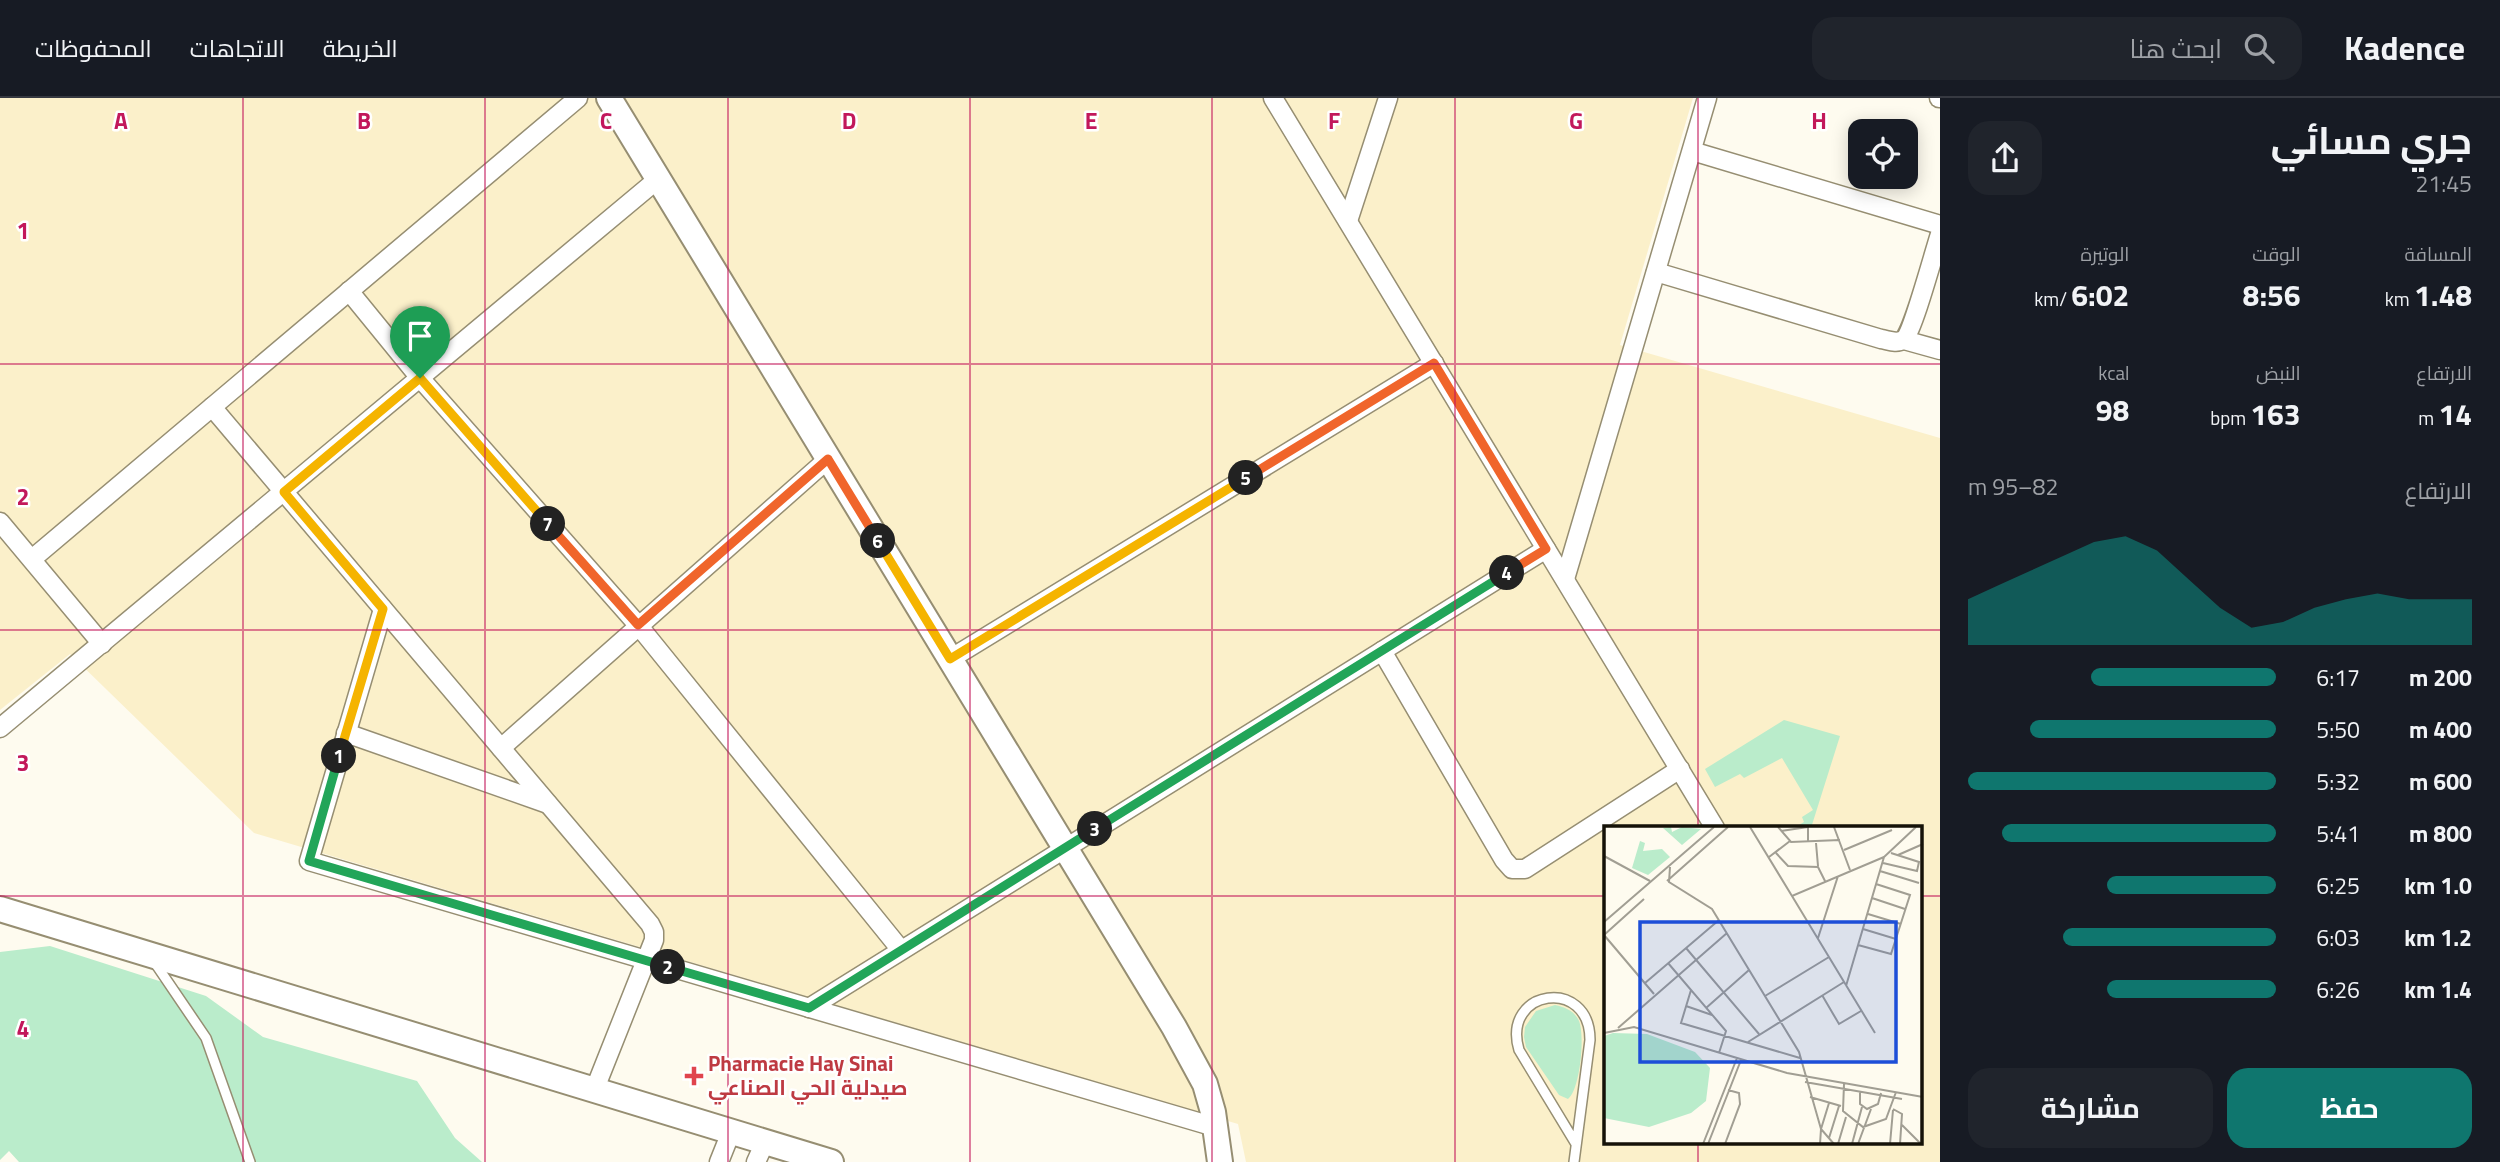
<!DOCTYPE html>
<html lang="ar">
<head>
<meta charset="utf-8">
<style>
	body { margin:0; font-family:"Titillium Web",Cairo,sans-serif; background:#20242c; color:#f1f3f6; direction:rtl; height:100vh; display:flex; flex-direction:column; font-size:26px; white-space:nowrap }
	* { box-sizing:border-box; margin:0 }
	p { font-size:23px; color:#9ea1a6 }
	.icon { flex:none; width:38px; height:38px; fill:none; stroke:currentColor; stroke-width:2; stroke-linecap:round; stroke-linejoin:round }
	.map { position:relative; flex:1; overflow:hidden; direction:ltr }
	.sheet { display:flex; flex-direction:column; background:#171b24; width:560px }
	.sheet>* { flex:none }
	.buttons { position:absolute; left:1848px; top:21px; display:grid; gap:14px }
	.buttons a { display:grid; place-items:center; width:70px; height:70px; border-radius:14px; background:#171b24; box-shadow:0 4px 18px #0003; font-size:35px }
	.pin { position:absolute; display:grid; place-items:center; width:60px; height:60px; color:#fff; margin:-72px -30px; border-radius:50% 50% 50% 0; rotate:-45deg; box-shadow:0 0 7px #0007 }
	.pin .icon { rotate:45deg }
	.km { position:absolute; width:35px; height:35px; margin:-18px; border-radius:50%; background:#222; color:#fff; font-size:19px; line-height:35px; text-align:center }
	.round { display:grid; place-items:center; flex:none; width:74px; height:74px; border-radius:21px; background:#20242c }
	.headline { display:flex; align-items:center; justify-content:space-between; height:119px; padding:0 28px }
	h1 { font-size:38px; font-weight:700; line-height:52px }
	.stats { display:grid; grid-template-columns:repeat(3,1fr); gap:10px; height:119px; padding:7px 28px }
	.stats div { display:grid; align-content:center }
	.stats b { font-size:30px; font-weight:700 }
	.stats small { font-size:19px; font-weight:400 }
	.stats p { font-size:19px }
	.chart { height:196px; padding:14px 28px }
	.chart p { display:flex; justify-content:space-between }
	.chart svg { width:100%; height:126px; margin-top:7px; fill:#0f766e; opacity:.7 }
	.button { display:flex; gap:14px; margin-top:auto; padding:14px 28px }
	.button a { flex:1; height:80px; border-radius:21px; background:#0f766e; color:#fff; font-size:28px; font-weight:700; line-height:80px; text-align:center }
	.button a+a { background:#20242c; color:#f1f3f6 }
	ul { padding:0 28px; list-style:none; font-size:23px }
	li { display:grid; grid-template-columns:112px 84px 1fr; align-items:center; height:52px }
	li i { height:18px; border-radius:9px; background:#0f766e }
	header { display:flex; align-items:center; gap:42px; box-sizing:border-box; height:98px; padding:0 35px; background:#171b24; border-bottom:2px solid #363941 }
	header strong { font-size:33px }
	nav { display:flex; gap:38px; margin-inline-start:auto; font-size:24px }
	.search { width:490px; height:63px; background:#20242c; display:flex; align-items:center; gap:18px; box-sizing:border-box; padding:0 24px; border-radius:21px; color:#9ea1a6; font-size:26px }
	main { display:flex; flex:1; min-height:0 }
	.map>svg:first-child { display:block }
	.built { fill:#fbf0ca; fill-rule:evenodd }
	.green { fill:#baeccb }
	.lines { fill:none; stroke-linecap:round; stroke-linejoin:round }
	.lane-casing { stroke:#968e72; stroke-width:12 }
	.street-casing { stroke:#968e72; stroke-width:21 }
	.secondary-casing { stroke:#968e72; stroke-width:28 }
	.lane { stroke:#fff; stroke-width:9 }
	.street { stroke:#fff; stroke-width:18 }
	.secondary { stroke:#fff; stroke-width:24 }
	.split-1-casing { stroke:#fff; stroke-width:14 }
	.split-2-casing { stroke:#fff; stroke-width:14 }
	.split-3-casing { stroke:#fff; stroke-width:14 }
	.split-4-casing { stroke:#fff; stroke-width:14 }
	.split-5-casing { stroke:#fff; stroke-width:14 }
	.split-6-casing { stroke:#fff; stroke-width:14 }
	.split-7-casing { stroke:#fff; stroke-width:14 }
	.split-8-casing { stroke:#fff; stroke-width:14 }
	.split-1 { stroke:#f5b400; stroke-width:9 }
	.split-2 { stroke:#22a559; stroke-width:9 }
	.split-3 { stroke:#22a559; stroke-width:9 }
	.split-4 { stroke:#22a559; stroke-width:9 }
	.split-5 { stroke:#f0652b; stroke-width:9 }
	.split-6 { stroke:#f5b400; stroke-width:9 }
	.split-7 { stroke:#f0652b; stroke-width:9 }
	.split-8 { stroke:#f5b400; stroke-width:9 }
	.grid { fill:none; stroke:#c2185b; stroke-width:2; stroke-opacity:0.55 }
	.health-dot { fill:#e0444e; stroke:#fff; stroke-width:2.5 }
	.labels { text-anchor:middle; stroke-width:5; stroke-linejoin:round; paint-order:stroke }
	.health-label { font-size:21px; font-weight:bold; fill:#be3a42; stroke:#fff; text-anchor:start }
	.inset-road { fill:none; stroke:#a19e93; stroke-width:2 }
	.view { fill:#1d4ed8; fill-opacity:0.15; stroke:#1d4ed8; stroke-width:3.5 }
	.inset-edge { fill:none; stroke:#151208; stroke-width:3.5 }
	.grid-label { font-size:23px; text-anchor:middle; font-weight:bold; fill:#c2185b; stroke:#fff; stroke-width:5; stroke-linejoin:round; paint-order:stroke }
</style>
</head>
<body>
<header>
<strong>Kadence</strong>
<div class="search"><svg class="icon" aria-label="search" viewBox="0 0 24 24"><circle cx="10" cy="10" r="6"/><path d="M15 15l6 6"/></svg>ابحث هنا</div>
<nav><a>الخريطة</a><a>الاتجاهات</a><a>المحفوظات</a></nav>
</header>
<main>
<section class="sheet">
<div class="headline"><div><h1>جري مسائي</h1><p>21:45</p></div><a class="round"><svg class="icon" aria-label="share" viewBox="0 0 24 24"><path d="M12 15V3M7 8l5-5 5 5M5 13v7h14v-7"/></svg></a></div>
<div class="stats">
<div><p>المسافة</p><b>1.48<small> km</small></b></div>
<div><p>الوقت</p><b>8:56</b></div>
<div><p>الوتيرة</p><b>6:02<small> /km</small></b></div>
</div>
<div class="stats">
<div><p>الارتفاع</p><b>14<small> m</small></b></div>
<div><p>النبض</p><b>163<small> bpm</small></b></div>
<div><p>kcal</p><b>98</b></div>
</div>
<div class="chart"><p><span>الارتفاع</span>82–95 m</p>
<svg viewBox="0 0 160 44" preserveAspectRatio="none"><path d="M0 44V28L10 23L20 18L30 13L40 8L50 6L60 11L70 21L80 31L90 38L100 36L110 31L120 28L130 26L140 28L150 28L160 28V44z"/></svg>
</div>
<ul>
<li><b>200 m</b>6:17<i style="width:60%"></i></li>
<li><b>400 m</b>5:50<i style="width:80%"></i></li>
<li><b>600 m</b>5:32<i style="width:100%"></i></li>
<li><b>800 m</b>5:41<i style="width:89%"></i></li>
<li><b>1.0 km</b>6:25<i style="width:55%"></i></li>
<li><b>1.2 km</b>6:03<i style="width:69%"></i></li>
<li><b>1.4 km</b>6:26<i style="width:55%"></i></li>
</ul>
<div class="button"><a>حفظ</a><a>مشاركة</a></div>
</section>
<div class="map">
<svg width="1940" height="1064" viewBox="0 0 1940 1064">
	<rect width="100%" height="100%" fill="#fefbef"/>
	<!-- built -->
	<path class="built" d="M0 0H1693L1620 247 1940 340V1064H1246L1238 1026 254 735 70 556 0 612ZM1606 730H1921V1045H1606Z"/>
	<!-- green -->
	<g class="green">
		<path d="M1784 622 1840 638 1811 730H1794L1804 724 1802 719 1813 712 1782 660 1744 680 1740 676 1715 689 1705 671Z"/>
		<path d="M50 848 206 898 263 939 417 983 455 1040 482 1064H19L9 1053 0 1062V854Z"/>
		<path d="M1555 907C1564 909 1573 912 1578 921 1586 934 1580 993 1568 1001L1559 997 1526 949 1524 939 1525 929 1536 913Z"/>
	</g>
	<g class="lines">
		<defs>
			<g id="lane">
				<path d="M155 865 206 940 250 1064"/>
				<path d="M1574 1064 1590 942C1590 878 1501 891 1519 952L1576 1046"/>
			</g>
			<g id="street">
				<path d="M1273 0 1715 730"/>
				<path d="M1939 0H1940"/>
				<path d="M1692 53 1940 127"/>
				<path d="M1348 123 1388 0"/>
				<path d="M1656 174 1881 241C1888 242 1896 246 1903 242 1912 237 1935 151 1940 136"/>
				<path d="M349 193 420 280 638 527 901 852"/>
				<path d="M1904 242 1940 252"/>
				<path d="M212 309 650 826 654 834V842L594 993"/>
				<path d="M0 424 102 546"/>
				<path d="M32 461 578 0"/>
				<path d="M1565 481 1707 0"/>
				<path d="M383 511 309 763 1215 1029"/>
				<path d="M1382 553 1504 762 1512 771H1525L1680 671"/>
				<path d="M950 561 1434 265"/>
				<path d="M0 630 658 81"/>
				<path d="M346 635 548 706"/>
				<path d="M501 650 828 361"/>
				<path d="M809 910 1546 451"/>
				<path d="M719 1064 731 1034"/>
				<path d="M756 1064 765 1044"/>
			</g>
			<g id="secondary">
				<path d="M609 0 1174 929 1205 986 1213 1014 1220 1064"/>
				<path d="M0 811 831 1064"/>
			</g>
		</defs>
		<!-- lane casing -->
		<use href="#lane" class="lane-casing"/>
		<!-- street casing -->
		<use href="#street" class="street-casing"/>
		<!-- secondary casing -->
		<use href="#secondary" class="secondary-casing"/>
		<!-- lane -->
		<use href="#lane" class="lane"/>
		<!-- street -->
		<use href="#street" class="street"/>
		<!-- secondary -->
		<use href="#secondary" class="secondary"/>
	</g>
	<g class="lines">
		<defs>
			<path id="split-1" d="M339 658 383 511 284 394 420 280"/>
			<path id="split-2" d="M339 658 309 763 668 869"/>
			<path id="split-3" d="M668 869 809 910 1095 731"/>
			<path id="split-4" d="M1095 731 1507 475"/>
			<path id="split-5" d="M1246 380 1434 265 1546 451 1507 475"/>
			<path id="split-6" d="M878 443 950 561 1246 380"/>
			<path id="split-7" d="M548 426 638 527 828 361 878 443"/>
			<path id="split-8" d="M420 280 548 426"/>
		</defs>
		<!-- split-1 casing -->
		<use href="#split-1" class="split-1-casing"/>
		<!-- split-2 casing -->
		<use href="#split-2" class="split-2-casing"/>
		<!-- split-3 casing -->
		<use href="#split-3" class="split-3-casing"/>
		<!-- split-4 casing -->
		<use href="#split-4" class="split-4-casing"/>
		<!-- split-5 casing -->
		<use href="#split-5" class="split-5-casing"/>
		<!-- split-6 casing -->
		<use href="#split-6" class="split-6-casing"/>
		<!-- split-7 casing -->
		<use href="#split-7" class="split-7-casing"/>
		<!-- split-8 casing -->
		<use href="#split-8" class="split-8-casing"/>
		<!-- split-1 -->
		<use href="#split-1" class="split-1"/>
		<!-- split-2 -->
		<use href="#split-2" class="split-2"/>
		<!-- split-3 -->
		<use href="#split-3" class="split-3"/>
		<!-- split-4 -->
		<use href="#split-4" class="split-4"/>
		<!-- split-5 -->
		<use href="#split-5" class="split-5"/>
		<!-- split-6 -->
		<use href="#split-6" class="split-6"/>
		<!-- split-7 -->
		<use href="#split-7" class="split-7"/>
		<!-- split-8 -->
		<use href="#split-8" class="split-8"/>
	</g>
	<!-- grid -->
	<path class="grid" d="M243 0V1064M485 0V1064M728 0V1064M970 0V1064M1212 0V1064M1455 0V1064M1698 0V730M0 266H1940M0 532H1940M0 798H1606M1921 798H1940M1698 1045V1064"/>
	<!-- markers -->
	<path class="health-dot" d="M690.5 967.5h7v7h7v7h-7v7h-7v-7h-7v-7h7z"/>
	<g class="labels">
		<!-- health labels -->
		<g class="health-label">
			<text x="708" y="973">Pharmacie Hay Sinai<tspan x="708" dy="24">صيدلية الحي الصناعي</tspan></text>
		</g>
	</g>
	<!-- overview -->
	<g transform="translate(1604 728)">
		<rect width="318" height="318" fill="#fefbef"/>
		<path d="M67 1 68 6 78 1 97 3 78 19 59 2ZM36 15 41 17 39 25 58 23 66 31 44 49 28 42ZM9 207 43 208 91 226 106 242 102 275 87 287 45 301 0 292V210Z" fill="#baeccb"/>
		<path class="inset-road" d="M146 1 188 70 280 31M174 1 187 16 236 14M230 1 246 44M177 5 204 1V16M212 17 214 40M240 24 288 4M172 27 184 40 214 41 221 55M294 29 319 18M0 30 46 55M165 31 186 15M279 37 313 45 315 36 287 27M66 41 65 56 108 83 195 226 217 303 216 318M276 45 315 57M63 55 124 1M188 70 271 207M268 72 301 83M264 88 297 98M0 96 110 1M259 103 292 113M0 109 50 168M0 109 40 73M214 112 234 50M254 119 287 128 306 69 272 58M82 122 155 208M64 137 122 205 115 227M41 157 115 94M242 160 280 31 312 1M87 164 77 197 196 232M218 169 235 198 257 185M161 170 225 131M82 180 108 189M102 182 145 144M14 202 123 107M0 207 30 201 183 247 319 271M144 216 240 156M201 256 298 273M240 258 239 285 259 301 282 293 292 266M256 265V278L263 283 274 278 277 267M206 271 237 280M225 277 217 303 230 318M289 283 298 288 296 318M298 299 317 318M225 312 235 280M99 318 133 232M104 318 137 234M121 318 136 278 135 267 124 264M234 318 242 291M248 318 258 281M254 318 267 283M286 318 289 284"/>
		<path class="view" d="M36 96H292V236H36Z"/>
		<rect width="318" height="318" class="inset-edge"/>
	</g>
	<g class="grid-label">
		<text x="121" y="31">A</text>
		<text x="364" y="31">B</text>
		<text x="606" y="31">C</text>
		<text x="849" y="31">D</text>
		<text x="1091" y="31">E</text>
		<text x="1334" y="31">F</text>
		<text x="1576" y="31">G</text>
		<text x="1819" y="31">H</text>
		<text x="23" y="141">1</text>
		<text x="23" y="407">2</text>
		<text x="23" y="673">3</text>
		<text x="23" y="939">4</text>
	</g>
</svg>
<div class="buttons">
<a><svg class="icon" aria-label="locate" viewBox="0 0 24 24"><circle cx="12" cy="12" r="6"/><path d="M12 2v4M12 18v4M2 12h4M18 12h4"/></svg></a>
</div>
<div class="pin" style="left:420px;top:280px;background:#1e9e55"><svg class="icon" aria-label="arrive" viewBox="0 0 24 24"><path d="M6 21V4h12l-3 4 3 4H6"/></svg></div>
<b class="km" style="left:339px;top:658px">1</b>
<b class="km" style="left:668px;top:869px">2</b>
<b class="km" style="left:1095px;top:731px">3</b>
<b class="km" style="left:1507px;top:475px">4</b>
<b class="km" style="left:1246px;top:380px">5</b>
<b class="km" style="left:878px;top:443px">6</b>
<b class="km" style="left:548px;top:426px">7</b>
</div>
</main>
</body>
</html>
